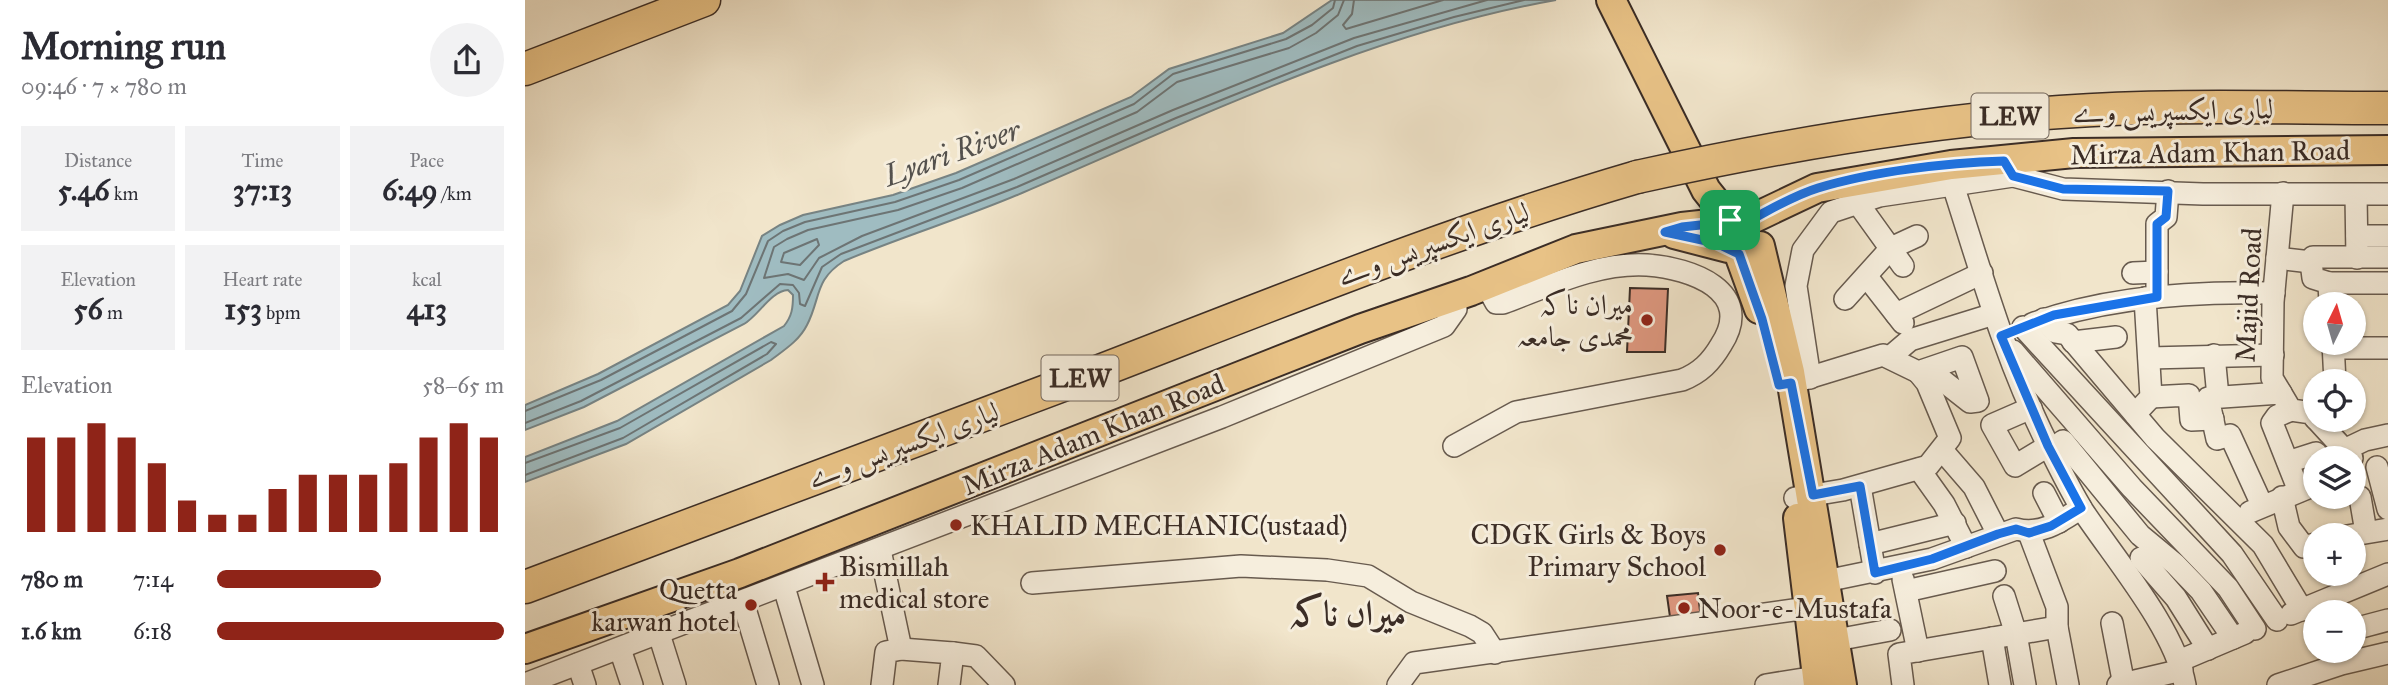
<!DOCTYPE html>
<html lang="en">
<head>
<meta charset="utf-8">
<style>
	body { margin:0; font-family:"IM FELL Great Primer",Amiri,serif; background:#f2f2f3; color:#2b2b33; height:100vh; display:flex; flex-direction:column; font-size:26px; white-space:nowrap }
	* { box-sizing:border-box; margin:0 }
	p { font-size:23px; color:#7c7c81 }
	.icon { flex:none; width:38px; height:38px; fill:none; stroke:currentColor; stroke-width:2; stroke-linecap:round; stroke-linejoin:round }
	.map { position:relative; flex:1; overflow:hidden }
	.side { display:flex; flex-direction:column; background:#fff; width:525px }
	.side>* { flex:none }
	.needle { width:46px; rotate:5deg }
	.fabs { position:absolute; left:1778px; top:292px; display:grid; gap:14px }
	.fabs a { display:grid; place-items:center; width:63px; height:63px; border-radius:50%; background:#fff; box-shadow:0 2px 5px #0004; font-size:35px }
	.pin { position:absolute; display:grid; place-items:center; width:60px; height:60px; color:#fff; margin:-30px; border-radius:14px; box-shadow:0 4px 10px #0006 }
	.round { display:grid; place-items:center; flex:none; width:74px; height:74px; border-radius:37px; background:#f2f2f3 }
	.summary { display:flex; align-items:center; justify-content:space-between; height:119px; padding:0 21px }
	h1 { font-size:38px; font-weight:800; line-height:52px }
	.figures { display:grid; grid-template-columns:repeat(3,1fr); gap:10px; height:119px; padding:7px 21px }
	.figures div { display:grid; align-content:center; border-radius:0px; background:#f2f2f3; text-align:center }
	.figures b { font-size:30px; font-weight:800 }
	.figures small { font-size:19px; font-weight:400 }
	.figures p { font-size:19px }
	.chart { height:196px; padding:14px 21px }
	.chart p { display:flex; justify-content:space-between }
	.chart svg { width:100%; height:126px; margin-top:7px; stroke:#8f2418; stroke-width:6 }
	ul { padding:0 21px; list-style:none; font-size:23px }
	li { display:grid; grid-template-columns:112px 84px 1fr; align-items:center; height:52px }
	li i { height:18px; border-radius:9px; background:#8f2418 }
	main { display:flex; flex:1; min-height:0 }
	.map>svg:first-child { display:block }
	.water { fill:#9fbcc1; stroke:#778383; stroke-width:2 }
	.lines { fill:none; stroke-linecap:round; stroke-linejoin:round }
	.shore { stroke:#6d7474; stroke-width:2 }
	.building { fill:#df9880; stroke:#3b2d26; stroke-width:2 }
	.minor-casing { stroke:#685b4f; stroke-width:24 }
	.major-casing { stroke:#3b2d26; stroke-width:32 }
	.highway-casing { stroke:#3b2d26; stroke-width:35 }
	.minor { stroke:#f6eedd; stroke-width:21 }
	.major { stroke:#e8c286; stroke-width:28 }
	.highway { stroke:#e8c286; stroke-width:32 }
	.highway-bridge-casing { stroke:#3b2d26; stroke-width:35; stroke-linecap:butt }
	.highway-bridge { stroke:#e8c286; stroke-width:32 }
	.route-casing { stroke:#fff; stroke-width:14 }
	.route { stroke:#1a73e8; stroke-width:9 }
	.poi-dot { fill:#8f2418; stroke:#f6eedd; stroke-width:2.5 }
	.labels { text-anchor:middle; stroke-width:6; stroke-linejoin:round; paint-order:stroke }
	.shield { fill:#f6eedd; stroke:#73675d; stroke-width:2 }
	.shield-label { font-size:26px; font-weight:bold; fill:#3b2d26 }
	.street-label { font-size:28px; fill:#3b2d26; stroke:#f6eedd }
	.poi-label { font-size:28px; fill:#3b2d26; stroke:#f6eedd; text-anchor:end }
	.water-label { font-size:30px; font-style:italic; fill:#54514d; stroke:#f6eedd }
	.district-label { font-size:35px; font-weight:bold; fill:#3b2d26; stroke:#f6eedd }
</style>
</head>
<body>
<main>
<section class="side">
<div class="summary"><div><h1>Morning run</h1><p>09:46 · 7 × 780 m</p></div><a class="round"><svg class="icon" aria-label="share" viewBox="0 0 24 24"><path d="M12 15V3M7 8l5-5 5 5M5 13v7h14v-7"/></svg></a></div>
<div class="figures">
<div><p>Distance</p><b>5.46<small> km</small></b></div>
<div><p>Time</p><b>37:13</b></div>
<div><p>Pace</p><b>6:49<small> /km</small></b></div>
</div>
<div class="figures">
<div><p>Elevation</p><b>56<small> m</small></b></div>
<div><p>Heart rate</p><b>153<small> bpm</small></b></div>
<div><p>kcal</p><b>413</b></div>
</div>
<div class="chart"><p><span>Elevation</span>58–65 m</p>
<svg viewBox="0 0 160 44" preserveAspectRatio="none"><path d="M5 44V11M15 44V11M25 44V6M35 44V11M45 44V20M55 44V33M65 44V38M75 44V38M85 44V29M95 44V24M105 44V24M115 44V24M125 44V20M135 44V11M145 44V6M155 44V11"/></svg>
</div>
<ul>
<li><b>780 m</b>7:14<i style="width:57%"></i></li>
<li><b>1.6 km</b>6:18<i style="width:100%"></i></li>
</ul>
</section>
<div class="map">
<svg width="1863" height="685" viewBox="0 0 1863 685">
	<rect width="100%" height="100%" fill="#f1e5cb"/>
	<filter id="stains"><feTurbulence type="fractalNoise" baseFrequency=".00286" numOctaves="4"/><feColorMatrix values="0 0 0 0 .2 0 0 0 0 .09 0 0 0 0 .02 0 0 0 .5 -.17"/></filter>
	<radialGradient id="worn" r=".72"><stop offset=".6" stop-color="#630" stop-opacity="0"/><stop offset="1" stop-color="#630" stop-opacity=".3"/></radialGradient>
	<!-- water -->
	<path class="water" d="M807 0H1031C844 33 671 119 497 193 439 218 378 236 319 261 289 280 296 298 282 325 274 341 259 350 246 360L101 444 0 482V457L92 421 259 326C267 316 268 308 268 295L263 290C246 291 234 315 219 324L59 407 0 430V405L73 374 203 305 215 291 237 236 255 225 278 215 368 195 431 173 606 97 644 69 758 33Z"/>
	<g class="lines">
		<!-- shore -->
		<g class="shore">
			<path d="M819 0 813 15 791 33 764 48 652 82 612 112 437 188 373 210 283 230 262 239 249 247 239 278 263 274 279 280 294 258 337 236 489 179 648 110 829 38 962 0"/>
			<path d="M829 0 827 14 818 25 821 29 918 0"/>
			<path d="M292 239 294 245 275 265 256 262 259 253Z"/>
			<path d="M0 411 76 380 207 311 221 294 243 241 258 231 280 222 370 202 434 180 609 104 648 74 761 39 787 25 808 8 810 0"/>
			<path d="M0 423 56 401 216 318 255 284 268 285 274 293 275 304 280 306 297 267 316 254 492 187 651 118 832 46 929 17 999 0"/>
			<path d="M0 463 95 428 246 342 251 344 242 354 98 438 0 475"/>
		</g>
	</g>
	<!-- building -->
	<g class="building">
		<path d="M1105 288 1143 289 1140 352H1102Z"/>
		<path d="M1173 593 1176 620 1146 624 1142 596Z"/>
	</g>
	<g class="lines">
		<defs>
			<g id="minor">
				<path d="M1466 162 1480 161 1488 176 1538 189 1678 194H1863"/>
				<path d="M1428 185C1456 272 1481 362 1523 445 1534 467 1545 490 1558 511 1590 559 1650 629 1660 685"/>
				<path d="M1758 193 1748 302 1747 378 1766 410 1787 413 1790 418"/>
				<path d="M1831 195 1832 258"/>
				<path d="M1332 202 1378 266"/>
				<path d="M1832 236H1863"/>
				<path d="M1752 258 1786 262 1788 257H1863"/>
				<path d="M1786 262 1788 278 1804 283 1805 304"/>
				<path d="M1608 273 1632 272"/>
				<path d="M1342 277 1378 323"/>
				<path d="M1804 283H1863"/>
				<path d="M1632 297V224L1641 217 1643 191"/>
				<path d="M1320 299 1366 248 1392 236"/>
				<path d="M1371 314 1457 273"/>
				<path d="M1519 319 1530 332 1542 334 1630 438 1738 545 1777 610"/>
				<path d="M1507 324C1582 296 1670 291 1749 293"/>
				<path d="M1498 327 1707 554 1752 620"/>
				<path d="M1548 342 1591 337"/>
				<path d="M1808 343 1810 382"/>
				<path d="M1808 348H1863"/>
				<path d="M1488 351 1607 488 1703 588 1730 629"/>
				<path d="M1689 355 1693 397"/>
				<path d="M1365 357 1385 340 1469 314"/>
				<path d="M1624 358 1748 355"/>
				<path d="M1285 378 1271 286 1278 250 1306 212 1354 196 1488 176"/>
				<path d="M1273 381 1358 355 1393 372 1437 357 1453 401 1445 402 1403 369"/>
				<path d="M1626 397 1664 395 1666 420 1688 419"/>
				<path d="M1506 408 1467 425 1490 466 1523 446"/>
				<path d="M1766 410 1752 416 1747 423 1774 491"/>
				<path d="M1610 414 1626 397 1620 298"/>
				<path d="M1792 420 1827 458"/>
				<path d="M929 446 991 412 1157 380C1175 373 1186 362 1196 345 1231 291 1166 268 1122 265 1072 262 1024 286 978 303H971L961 285"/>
				<path d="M1417 450 1449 487 1473 534"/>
				<path d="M1526 450 1538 441 1615 535 1650 564 1676 591 1708 638"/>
				<path d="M1819 450 1840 440 1863 435"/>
				<path d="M1763 462 1791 453 1793 458"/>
				<path d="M1852 467 1863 509"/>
				<path d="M1394 469 1419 504 1441 547"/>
				<path d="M1335 486 1350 573"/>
				<path d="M1519 493 1534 522"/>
				<path d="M1757 497 1764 527 1779 547 1790 544"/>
				<path d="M1835 497 1841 532"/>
				<path d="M1270 498 1318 490 1403 466 1425 438 1402 383 1393 372"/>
				<path d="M1737 505 1705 435 1692 439 1683 398 1756 393"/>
				<path d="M1725 512 1790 485"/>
				<path d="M1504 533 1532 607V627L1543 685"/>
				<path d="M1822 536 1863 529"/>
				<path d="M1345 544 1430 523"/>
				<path d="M355 550 376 649 361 652 357 685"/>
				<path d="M1616 558 1651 598 1683 649"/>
				<path d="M1378 579 1393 651"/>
				<path d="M507 583 716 566 802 570 843 576 886 602 945 626 957 633 970 653"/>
				<path d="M1286 584 1407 559 1491 529C1516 536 1536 521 1556 508"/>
				<path d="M259 587 288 685"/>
				<path d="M1381 591 1470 571"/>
				<path d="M1479 596 1491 634 1500 685"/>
				<path d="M218 602 243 685"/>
				<path d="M1766 614 1863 574"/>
				<path d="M1587 623 1599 685"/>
				<path d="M1829 629 1863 620"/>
				<path d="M134 634 150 685"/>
				<path d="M1467 638 1475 685"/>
				<path d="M1311 640 1365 630"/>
				<path d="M95 649 107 685"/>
				<path d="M376 649 428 653 424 685"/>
				<path d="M428 653 451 656 479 685"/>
				<path d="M1654 661 1720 633"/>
				<path d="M53 664 60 685"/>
				<path d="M0 684 697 417 919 326 931 309 928 297"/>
				<path d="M873 685 889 663 1283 608"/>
				<path d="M1241 685 1291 677"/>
				<path d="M1378 685 1374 654 1532 627"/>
				<path d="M1593 685 1657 670"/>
				<path d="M1753 685 1816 664 1863 653"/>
			</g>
			<g id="major">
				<path d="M1086 0 1181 190 1205 220"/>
				<path d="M1229 218 1292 188 1426 165 1549 153 1863 150"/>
				<path d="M1149 234 1203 248"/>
				<path d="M1235 246 1265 372 1317 685"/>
				<path d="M1214 254 1234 309"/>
				<path d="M1273 518 1293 685"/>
				<path d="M0 649 215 573 835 329 946 291 1051 249 1157 227 1203 222"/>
			</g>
			<g id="highway">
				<path d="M0 69 179 0"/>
				<path d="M0 587C191 514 384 444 575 371 754 302 927 231 1112 177"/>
			</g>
		</defs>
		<!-- minor casing -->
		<use href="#minor" class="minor-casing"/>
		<!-- major casing -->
		<use href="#major" class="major-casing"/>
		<!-- highway casing -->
		<use href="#highway" class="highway-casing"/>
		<!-- minor -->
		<use href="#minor" class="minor"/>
		<!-- major -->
		<use href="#major" class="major"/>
		<!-- highway -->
		<use href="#highway" class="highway"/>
		<defs>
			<path id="highway-bridge" d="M1112 177C1253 146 1392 122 1535 112 1644 104 1754 108 1863 108"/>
		</defs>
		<!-- highway-bridge casing -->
		<use href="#highway-bridge" class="highway-bridge-casing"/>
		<!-- highway-bridge -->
		<use href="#highway-bridge" class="highway-bridge"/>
	</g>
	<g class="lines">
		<defs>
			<path id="route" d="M1479 161 1488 176 1538 189 1643 191 1641 217 1632 224V297L1529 315 1476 336 1523 446 1556 508 1526 526 1504 533 1491 529 1473 534 1407 559 1350 573 1335 486 1288 495 1266 383 1254 385 1237 319 1214 254 1191 243 1140 232 1157 227 1203 222 1217 215 1229 218C1250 207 1270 195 1293 188 1349 171 1421 163 1479 161Z"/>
		</defs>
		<!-- route casing -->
		<use href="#route" class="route-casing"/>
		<!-- route -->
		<use href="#route" class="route"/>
	</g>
	<!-- markers -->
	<g class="poi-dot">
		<circle cx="1122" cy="320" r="7"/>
		<circle cx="431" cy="525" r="7"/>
		<circle cx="1195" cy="550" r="7"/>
		<path d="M296.5 571.5h7v7h7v7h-7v7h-7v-7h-7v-7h7z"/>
		<circle cx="226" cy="605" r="7"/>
		<circle cx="1159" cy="608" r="7"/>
	</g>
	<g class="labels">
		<!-- shield labels -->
		<g class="shield">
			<rect x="1446.5" y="93.5" width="77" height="45" rx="5"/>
			<rect x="516.5" y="355.5" width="77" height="45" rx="5"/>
		</g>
		<g class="shield-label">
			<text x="1485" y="125">LEW</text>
			<text x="555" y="387">LEW</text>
		</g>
		<!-- street labels -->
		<g class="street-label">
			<text transform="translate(1648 110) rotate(-1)" y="10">لیاری ایکسپریس وے</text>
			<text transform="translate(1685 152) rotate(-1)" y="10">Mirza Adam Khan Road</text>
			<text transform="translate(908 243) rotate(-19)" y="10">لیاری ایکسپریس وے</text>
			<text transform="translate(1723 295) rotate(-87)" y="10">Majid Road</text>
			<text transform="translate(568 434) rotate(-22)" y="10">Mirza Adam Khan Road</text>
			<text transform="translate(378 444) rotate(-20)" y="10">لیاری ایکسپریس وے</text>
		</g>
		<!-- poi labels -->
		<g class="poi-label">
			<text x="1108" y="314">میران ناکہ<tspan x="1108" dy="32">محمدی جامعہ</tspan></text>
			<text x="445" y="535" text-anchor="start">KHALID MECHANIC(ustaad)</text>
			<text x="1181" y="544">CDGK Girls &amp; Boys<tspan x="1181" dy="32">Primary School</tspan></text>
			<text x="314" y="576" text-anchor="start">Bismillah<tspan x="314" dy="32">medical store</tspan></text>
			<text x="212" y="599">Quetta<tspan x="212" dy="32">karwan hotel</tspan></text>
			<text x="1173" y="618" text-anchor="start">Noor-e-Mustafa</text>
		</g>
		<!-- water labels -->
		<g class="water-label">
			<text transform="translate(427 153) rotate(-20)" y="10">Lyari River</text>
		</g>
		<!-- district labels -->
		<g class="district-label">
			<text x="822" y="625">میراں ناکہ</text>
		</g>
	</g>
	<rect width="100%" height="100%" filter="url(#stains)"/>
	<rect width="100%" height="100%" fill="url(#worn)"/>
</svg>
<div class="fabs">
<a><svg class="needle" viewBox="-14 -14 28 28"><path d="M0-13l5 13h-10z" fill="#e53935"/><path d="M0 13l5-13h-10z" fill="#7c7c81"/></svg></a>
<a><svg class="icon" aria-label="locate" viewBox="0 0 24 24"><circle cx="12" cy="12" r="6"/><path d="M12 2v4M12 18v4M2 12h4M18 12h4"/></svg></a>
<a><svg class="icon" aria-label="layers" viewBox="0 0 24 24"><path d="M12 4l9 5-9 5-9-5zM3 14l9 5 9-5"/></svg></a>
<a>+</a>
<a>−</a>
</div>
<div class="pin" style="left:1205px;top:220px;background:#1e9e55"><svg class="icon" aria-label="arrive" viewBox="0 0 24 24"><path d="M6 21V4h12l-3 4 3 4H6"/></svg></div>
</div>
</main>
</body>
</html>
